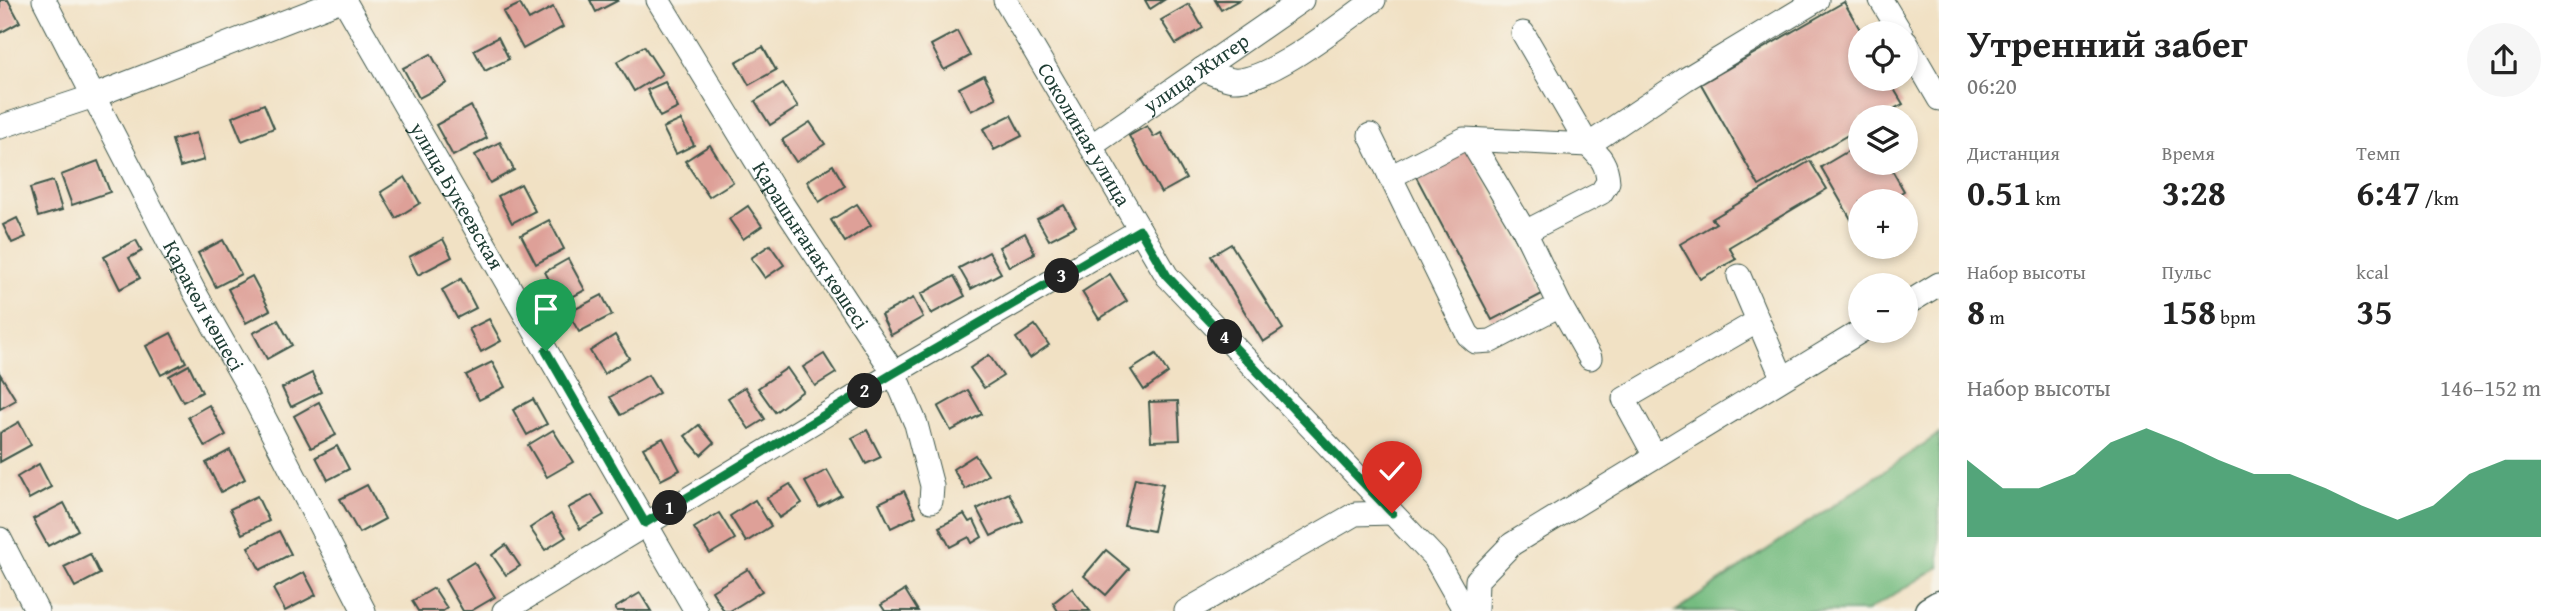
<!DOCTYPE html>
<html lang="ru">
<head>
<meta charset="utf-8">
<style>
	body { margin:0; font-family:"Gentium Book Plus",serif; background:#f6f6f6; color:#222; height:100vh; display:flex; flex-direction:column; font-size:26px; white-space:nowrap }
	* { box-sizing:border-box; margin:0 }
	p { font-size:23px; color:#767676 }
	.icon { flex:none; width:38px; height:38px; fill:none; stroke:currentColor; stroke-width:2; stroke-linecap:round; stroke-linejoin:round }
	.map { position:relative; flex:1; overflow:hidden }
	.details { display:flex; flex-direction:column; background:#fff; width:630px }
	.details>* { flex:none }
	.tools { position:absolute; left:1848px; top:21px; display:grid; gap:14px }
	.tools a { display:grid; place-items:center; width:70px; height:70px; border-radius:50%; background:#fff; box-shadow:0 4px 10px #0003; font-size:35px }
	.pin { position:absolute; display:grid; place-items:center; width:60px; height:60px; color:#fff; margin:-72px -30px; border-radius:50% 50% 50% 0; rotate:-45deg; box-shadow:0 0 7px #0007 }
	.pin .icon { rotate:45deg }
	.km { position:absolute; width:35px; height:35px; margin:-18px; border-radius:50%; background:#222; color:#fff; font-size:19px; line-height:35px; text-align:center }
	.round { display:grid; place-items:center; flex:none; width:74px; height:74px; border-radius:37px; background:#f6f6f6 }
	.head { display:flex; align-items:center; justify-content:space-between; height:119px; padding:0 28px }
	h1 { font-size:38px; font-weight:700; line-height:52px }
	.figures { display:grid; grid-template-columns:repeat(3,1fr); gap:10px; height:119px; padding:7px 28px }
	.figures div { display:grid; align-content:center }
	.figures b { font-size:35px; font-weight:700 }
	.figures small { font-size:19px; font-weight:400 }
	.figures p { font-size:19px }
	.chart { height:196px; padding:14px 28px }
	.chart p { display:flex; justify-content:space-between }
	.chart svg { width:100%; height:126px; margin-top:7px; fill:#0b8043; opacity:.7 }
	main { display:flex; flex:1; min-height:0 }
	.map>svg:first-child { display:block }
	.forest { fill:#74bc80; stroke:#4a7c5a; stroke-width:2 }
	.building { fill:#dea098 }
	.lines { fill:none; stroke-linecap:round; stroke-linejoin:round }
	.minor-casing { stroke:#3e564a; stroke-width:25 }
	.major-casing { stroke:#3e564a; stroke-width:31 }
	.minor { stroke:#fff; stroke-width:23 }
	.major { stroke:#fff; stroke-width:28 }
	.route-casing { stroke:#fff; stroke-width:14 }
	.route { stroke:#0b8043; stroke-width:9 }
	.labels { text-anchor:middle; stroke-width:6; stroke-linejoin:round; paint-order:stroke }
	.street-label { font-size:21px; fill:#1f3d34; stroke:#f7f3e8 }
</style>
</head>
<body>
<main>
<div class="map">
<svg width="1939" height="611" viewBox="0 0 1939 611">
	<rect width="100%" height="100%" fill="#f7f3e8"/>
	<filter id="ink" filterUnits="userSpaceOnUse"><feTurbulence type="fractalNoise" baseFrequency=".0143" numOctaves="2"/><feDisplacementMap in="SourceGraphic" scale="14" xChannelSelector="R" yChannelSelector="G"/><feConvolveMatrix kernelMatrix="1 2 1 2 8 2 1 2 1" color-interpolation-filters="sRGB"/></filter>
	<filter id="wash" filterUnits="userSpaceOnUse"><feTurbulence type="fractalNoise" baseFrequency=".00686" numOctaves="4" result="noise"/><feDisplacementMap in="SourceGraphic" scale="28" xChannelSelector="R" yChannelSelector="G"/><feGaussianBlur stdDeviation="1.57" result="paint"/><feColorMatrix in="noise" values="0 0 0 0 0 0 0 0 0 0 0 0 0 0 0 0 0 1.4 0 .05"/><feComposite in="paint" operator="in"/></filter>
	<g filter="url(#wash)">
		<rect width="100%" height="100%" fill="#f1e1c4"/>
		<!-- forest -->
		<path class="forest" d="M1939 434V567L1867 611H1676Z"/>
		<g id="blocks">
			<!-- building -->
			<g class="building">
				<path d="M0 0H8L20 22 0 33Z"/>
				<path d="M590 0H619L596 12Z"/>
				<path d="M1145 0H1164L1150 9Z"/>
				<path d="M1215 0H1239L1221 10Z"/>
				<path d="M1844 2 1862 33 1860 79H1888L1903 104 1879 117H1860V128L1759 186 1701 84Z"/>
				<path d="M520 4 529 20 553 7 563 27 523 49 503 12Z"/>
				<path d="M1189 4 1203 28 1176 44 1161 20Z"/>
				<path d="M957 31 970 56 944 70 931 45Z"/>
				<path d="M498 37 509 59 485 71 474 50Z"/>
				<path d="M644 46 662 74 634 91 617 62Z"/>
				<path d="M763 47 776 70 749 85 736 62Z"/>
				<path d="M431 54 447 83 419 98 403 68Z"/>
				<path d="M984 75 996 98 971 111 959 88Z"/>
				<path d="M665 82 678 108 660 117 647 90Z"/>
				<path d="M783 84 798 107 770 125 755 101Z"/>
				<path d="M264 104 274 128 242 141 232 117Z"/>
				<path d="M471 106 487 138 453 156 436 125Z"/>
				<path d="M1011 115 1022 136 994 150 983 129Z"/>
				<path d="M681 120 694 145 676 154 663 128Z"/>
				<path d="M810 122 825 144 796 162 782 140Z"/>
				<path d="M1147 126 1154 137 1161 133 1186 179 1161 193 1129 136Z"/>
				<path d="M196 133 204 160 180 167 172 140Z"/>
				<path d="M500 142 514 170 490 183 475 155Z"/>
				<path d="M1464 142 1544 293 1492 320 1412 169Z"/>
				<path d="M1860 144V163H1888L1904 191 1887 201H1860V217L1852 221 1821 167Z"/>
				<path d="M710 145 733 182 709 197 685 161Z"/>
				<path d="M98 161 110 192 72 205 61 175Z"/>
				<path d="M1810 161 1827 189 1729 247 1736 259 1700 279 1680 244 1716 223 1712 219Z"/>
				<path d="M833 165 845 186 819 202 807 181Z"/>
				<path d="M405 177 420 203 396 218 381 192Z"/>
				<path d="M53 181 62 210 38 217 30 188Z"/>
				<path d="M521 184 535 211 512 223 498 196Z"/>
				<path d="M857 204 871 225 845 242 831 220Z"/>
				<path d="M1064 205 1076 226 1049 240 1037 219Z"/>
				<path d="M748 206 762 226 743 239 729 219Z"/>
				<path d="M17 218 26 237 12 243 3 225Z"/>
				<path d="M549 220 564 249 536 264 521 235Z"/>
				<path d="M1025 233 1035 253 1009 267 999 247Z"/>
				<path d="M443 239 452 257 418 275 409 257Z"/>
				<path d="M136 240 142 251 129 258 140 278 120 289 104 257Z"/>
				<path d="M223 240 241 274 216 287 198 253Z"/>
				<path d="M1231 244 1283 329 1263 342 1211 256Z"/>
				<path d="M770 245 784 265 765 278 751 258Z"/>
				<path d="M989 252 1001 273 971 289 959 268Z"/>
				<path d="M568 259 585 290 561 303 545 272Z"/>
				<path d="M1110 274 1127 301 1099 319 1082 292Z"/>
				<path d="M252 276 270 310 246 323 228 289Z"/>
				<path d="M954 276 965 296 931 314 921 294Z"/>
				<path d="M461 279 476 308 457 318 442 290Z"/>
				<path d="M602 295 612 315 579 332 568 313Z"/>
				<path d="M913 298 923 317 891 335 881 315Z"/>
				<path d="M489 319 501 341 481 352 469 329Z"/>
				<path d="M278 320 292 345 267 359 253 333Z"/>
				<path d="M1035 325 1049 345 1030 358 1016 338Z"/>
				<path d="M171 333 186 362 161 375 146 346Z"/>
				<path d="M615 335 629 358 604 374 590 351Z"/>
				<path d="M824 354 836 373 815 386 803 367Z"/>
				<path d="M1156 354 1168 373 1144 390 1131 370Z"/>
				<path d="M989 355 1003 376 984 388 970 368Z"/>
				<path d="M492 362 505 387 479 400 466 375Z"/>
				<path d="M189 365 202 392 183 402 169 376Z"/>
				<path d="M787 368 803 391 775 412 758 388Z"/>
				<path d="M312 373 321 392 291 407 282 388Z"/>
				<path d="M0 374 16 400 0 409Z"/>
				<path d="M648 375 659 393 621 415 610 397Z"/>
				<path d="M745 387 765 419 749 429 728 398Z"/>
				<path d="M968 390 982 414 951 431 938 407Z"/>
				<path d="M533 399 547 424 527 435 513 410Z"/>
				<path d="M1178 401 1180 440 1151 441 1149 402Z"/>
				<path d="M319 402 336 435 311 448 294 416Z"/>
				<path d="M209 405 226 435 205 447 188 417Z"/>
				<path d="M19 422 31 445 0 462V433Z"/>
				<path d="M699 425 714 443 701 455 685 436Z"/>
				<path d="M553 430 573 462 547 477 528 445Z"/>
				<path d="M867 430 881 457 866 464 852 438Z"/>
				<path d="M663 438 680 470 661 480 643 448Z"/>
				<path d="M337 446 349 469 328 480 316 457Z"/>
				<path d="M230 450 245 479 221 492 206 463Z"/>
				<path d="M975 455 988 475 965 489 953 469Z"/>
				<path d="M39 464 51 487 29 499 17 477Z"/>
				<path d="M827 470 841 495 819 507 805 482Z"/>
				<path d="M1135 478 1163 484 1153 531 1124 525Z"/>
				<path d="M790 484 802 503 779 518 767 498Z"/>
				<path d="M367 485 385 519 359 533 340 499Z"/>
				<path d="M904 491 916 516 891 528 879 503Z"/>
				<path d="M1009 493 1023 521 991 536 977 509Z"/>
				<path d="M592 495 604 515 580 529 568 508Z"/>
				<path d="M257 496 269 521 242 534 230 509Z"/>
				<path d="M755 500 771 526 746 542 730 516Z"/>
				<path d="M64 503 78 530 48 546 33 519Z"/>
				<path d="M719 513 735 539 710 554 694 528Z"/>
				<path d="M551 514 566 537 545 550 530 528Z"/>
				<path d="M964 514 969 522 974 520 982 537 972 543 969 537 950 547 939 527Z"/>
				<path d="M279 531 291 554 260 570 248 547Z"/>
				<path d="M506 545 520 566 506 575 492 555Z"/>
				<path d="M1106 550 1129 569 1106 595 1084 576Z"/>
				<path d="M90 554 100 574 75 587 64 567Z"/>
				<path d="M474 562 495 597 471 611H463L445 580Z"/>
				<path d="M748 569 762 591 730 611H724L712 591Z"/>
				<path d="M304 572 316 595 285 611 273 589Z"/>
				<path d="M434 588 447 608 443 611H418L412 601Z"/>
				<path d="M1072 588 1090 611H1058L1053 603Z"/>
				<path d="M905 590 918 611H885L881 605Z"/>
				<path d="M640 593 651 611H617L615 608Z"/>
			</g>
		</g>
	</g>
	<g filter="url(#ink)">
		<use href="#blocks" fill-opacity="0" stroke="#3e564a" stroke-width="2"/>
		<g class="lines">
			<defs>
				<g id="minor">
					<path id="s1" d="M44 0 194 291 249 388 364 611"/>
					<path id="s2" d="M344 0 696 611"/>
					<path id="s3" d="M658 0 783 205 894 373 916 424 932 486 931 501"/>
					<path id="s4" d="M1005 0 1167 276 1435 558 1465 611"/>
					<path d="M1881 0 1901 33"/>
					<path d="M1523 33 1588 145C1601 157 1607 164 1608 182L1601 193 1525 232"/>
					<path d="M1906 42 1939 99"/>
					<path d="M1202 69C1212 73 1223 79 1233 80 1268 83 1345 21 1374 0"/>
					<path d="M0 127 94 96 341 0"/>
					<path d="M1370 135 1468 335 1476 342 1491 341 1560 305"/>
					<path d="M1478 140 1474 146 1525 232 1560 305 1590 358"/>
					<path id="s5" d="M1091 146 1302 0"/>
					<path d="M1390 177 1464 139 1588 145 1686 79 1817 0"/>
					<path d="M1739 276 1782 377"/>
					<path d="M1906 304 1939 284"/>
					<path d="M1655 456 1624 399 1758 321"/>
					<path d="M0 539 37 611"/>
					<path d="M504 611 894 373 1140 230"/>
					<path d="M1186 611 1355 514 1392 513"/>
					<path d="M1476 611 1477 580 1512 544 1861 331"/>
				</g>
				<path id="major" d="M1929 611 1939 605"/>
			</defs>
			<!-- minor casing -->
			<use href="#minor" class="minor-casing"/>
			<!-- major casing -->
			<use href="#major" class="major-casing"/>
			<!-- minor -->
			<use href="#minor" class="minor"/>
			<!-- major -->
			<use href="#major" class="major"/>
		</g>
	</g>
	<g class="lines" filter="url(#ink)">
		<defs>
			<path id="route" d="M546 351 645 523 894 373 1140 230 1167 276 1392 513"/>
		</defs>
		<!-- route casing -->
		<use href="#route" class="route-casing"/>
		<!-- route -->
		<use href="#route" class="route"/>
	</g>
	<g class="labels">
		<!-- street labels -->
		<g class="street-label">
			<text dy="7" stroke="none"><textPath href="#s5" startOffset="128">улица Жигер</textPath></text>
			<text dy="7" stroke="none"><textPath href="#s4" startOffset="156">Соколиная улица</textPath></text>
			<text dy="7" stroke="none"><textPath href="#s2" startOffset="226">улица Букеевская</textPath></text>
			<text dy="7" stroke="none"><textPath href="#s3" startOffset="289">Қарашығанақ көшесі</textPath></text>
			<text dy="7" stroke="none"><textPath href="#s1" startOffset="345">Қаракөл көшесі</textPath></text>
		</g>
	</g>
</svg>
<div class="tools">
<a><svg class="icon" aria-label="locate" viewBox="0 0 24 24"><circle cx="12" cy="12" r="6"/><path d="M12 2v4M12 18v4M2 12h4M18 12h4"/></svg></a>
<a><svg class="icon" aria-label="layers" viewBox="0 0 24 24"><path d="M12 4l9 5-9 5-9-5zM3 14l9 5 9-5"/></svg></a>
<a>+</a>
<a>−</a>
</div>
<div class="pin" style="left:546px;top:351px;background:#1e9e55"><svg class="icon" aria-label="arrive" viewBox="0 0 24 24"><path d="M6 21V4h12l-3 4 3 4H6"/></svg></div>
<div class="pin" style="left:1392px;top:513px;background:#d93025"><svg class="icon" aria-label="check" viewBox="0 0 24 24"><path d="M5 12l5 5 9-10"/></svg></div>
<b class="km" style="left:670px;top:508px">1</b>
<b class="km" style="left:865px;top:391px">2</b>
<b class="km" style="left:1062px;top:276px">3</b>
<b class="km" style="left:1225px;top:337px">4</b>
</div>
<section class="details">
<div class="head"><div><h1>Утренний забег</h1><p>06:20</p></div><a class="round"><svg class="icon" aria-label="share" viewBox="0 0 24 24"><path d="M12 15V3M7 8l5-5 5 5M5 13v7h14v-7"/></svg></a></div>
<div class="figures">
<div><p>Дистанция</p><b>0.51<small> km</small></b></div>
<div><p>Время</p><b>3:28</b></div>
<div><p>Темп</p><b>6:47<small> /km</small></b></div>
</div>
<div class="figures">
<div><p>Набор высоты</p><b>8<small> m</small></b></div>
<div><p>Пульс</p><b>158<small> bpm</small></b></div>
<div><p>kcal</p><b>35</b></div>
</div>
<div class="chart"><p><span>Набор высоты</span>146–152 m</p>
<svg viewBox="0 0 160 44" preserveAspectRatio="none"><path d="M0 44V17L10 27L20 27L30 22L40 11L50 6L60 11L70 17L80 22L90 22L100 27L110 33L120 38L130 33L140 22L150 17L160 17V44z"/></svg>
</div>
</section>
</main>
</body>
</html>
